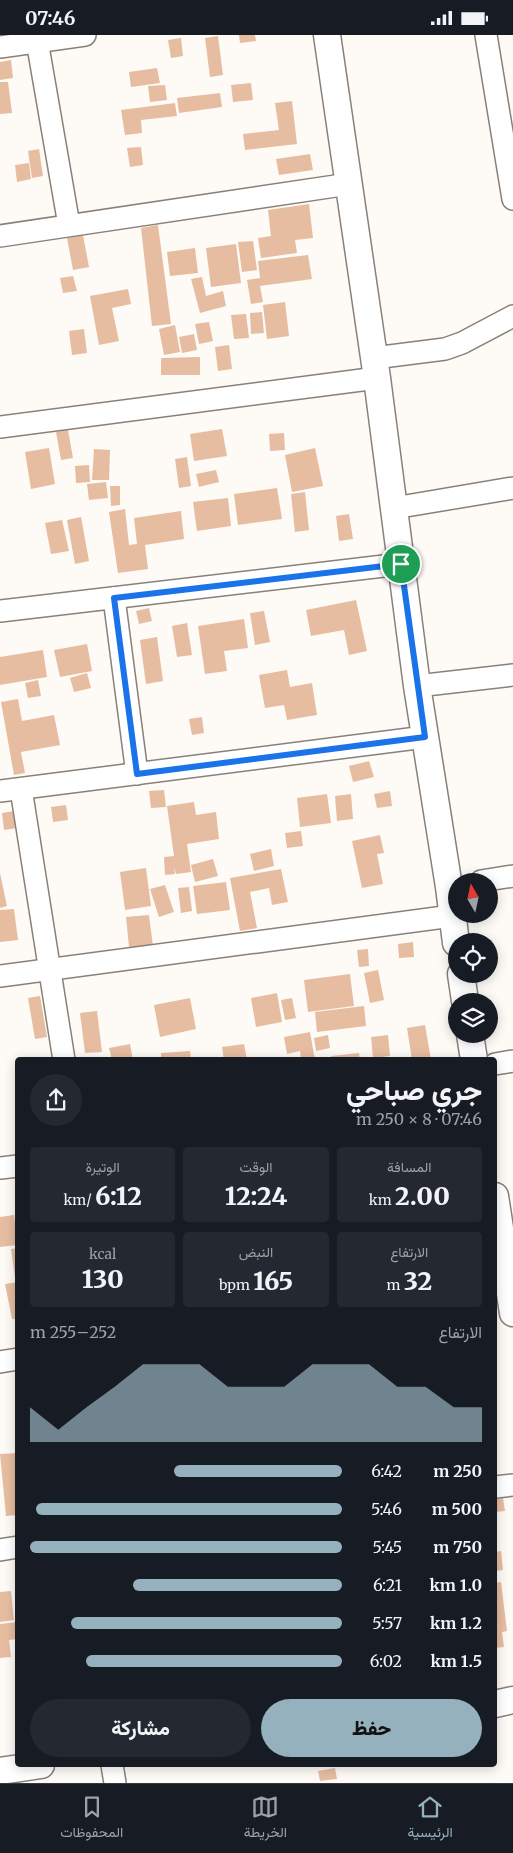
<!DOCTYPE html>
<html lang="ar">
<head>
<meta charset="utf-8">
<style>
	body { margin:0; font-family:Merriweather,Vazirmatn,serif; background:#242831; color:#f1f3f6; direction:rtl; height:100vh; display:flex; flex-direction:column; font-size:19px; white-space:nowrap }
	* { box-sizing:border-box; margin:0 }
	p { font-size:16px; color:#9ea1a6 }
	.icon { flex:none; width:28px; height:28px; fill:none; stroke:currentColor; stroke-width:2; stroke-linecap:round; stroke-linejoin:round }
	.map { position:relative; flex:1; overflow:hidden; direction:ltr }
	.details { position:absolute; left:15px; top:1022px; width:482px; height:710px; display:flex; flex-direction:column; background:#171b24; border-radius:5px; box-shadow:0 2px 12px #0003; direction:rtl }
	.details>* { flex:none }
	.needle { width:32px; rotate:351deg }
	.tools { position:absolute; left:448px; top:838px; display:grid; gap:10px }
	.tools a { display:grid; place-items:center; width:50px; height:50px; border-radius:50%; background:#171b24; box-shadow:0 2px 12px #0003; font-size:25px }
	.pin { position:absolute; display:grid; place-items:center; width:42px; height:42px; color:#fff; margin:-21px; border:2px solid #fff; border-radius:50%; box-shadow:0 1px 5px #0007 }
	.round { display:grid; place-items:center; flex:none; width:52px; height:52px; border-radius:26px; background:#242831 }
	.headline { display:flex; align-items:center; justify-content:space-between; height:85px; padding:0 15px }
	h1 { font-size:28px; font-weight:800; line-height:38px }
	.metrics { display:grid; grid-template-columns:repeat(3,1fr); gap:8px; height:85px; padding:5px 15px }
	.metrics div { display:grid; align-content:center; border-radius:5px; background:#242831; text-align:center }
	.metrics b { font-size:25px; font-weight:800 }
	.metrics small { font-size:14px; font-weight:400 }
	.metrics p { font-size:14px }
	.chart { height:140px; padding:10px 15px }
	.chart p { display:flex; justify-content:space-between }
	.chart svg { width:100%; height:90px; margin-top:5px; fill:#95b1bd; opacity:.7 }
	.cta { display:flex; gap:10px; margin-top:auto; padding:10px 15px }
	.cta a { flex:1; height:58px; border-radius:30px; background:#95b1bd; color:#111; font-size:20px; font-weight:800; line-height:58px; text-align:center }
	.cta a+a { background:#242831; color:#f1f3f6 }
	ul { padding:0 15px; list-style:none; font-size:16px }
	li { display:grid; grid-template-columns:80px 60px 1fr; align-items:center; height:38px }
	li i { height:12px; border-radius:6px; background:#95b1bd }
	.status { display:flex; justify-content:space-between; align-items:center; height:35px; padding:0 25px; background:#171b24; direction:ltr }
	.status svg { height:14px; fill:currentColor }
	.tabs { display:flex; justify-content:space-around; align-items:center; height:70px; border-top:1px solid #363941; background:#171b24; font-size:14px; color:#9ea1a6 }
	.tabs a { display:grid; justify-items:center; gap:2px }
	.tabs .current { color:#95b1bd }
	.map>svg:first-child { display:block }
	.building { fill:#e7bda1 }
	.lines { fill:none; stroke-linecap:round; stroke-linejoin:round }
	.minor-casing { stroke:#898078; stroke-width:24 }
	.tertiary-casing { stroke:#898078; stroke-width:29 }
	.minor { stroke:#fff; stroke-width:21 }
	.tertiary { stroke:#fff; stroke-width:26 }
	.route-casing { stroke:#fff; stroke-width:10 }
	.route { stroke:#1a73e8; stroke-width:6 }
</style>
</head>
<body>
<div class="status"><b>07:46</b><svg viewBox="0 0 49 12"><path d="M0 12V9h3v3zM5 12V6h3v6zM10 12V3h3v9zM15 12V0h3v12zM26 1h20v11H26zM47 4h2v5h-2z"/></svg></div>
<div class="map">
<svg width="513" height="1748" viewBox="0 0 513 1748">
	<rect width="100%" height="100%" fill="#fefaf6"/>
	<!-- building -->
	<g class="building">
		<path d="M239 0H255L256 6 240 8Z"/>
		<path d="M218 1 223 40 210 42 205 3Z"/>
		<path d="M181 3 183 21 171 23 168 5Z"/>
		<path d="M11 25 13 43 0 45V27Z"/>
		<path d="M157 33 160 48 131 52 129 37Z"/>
		<path d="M0 47H8L12 78 0 79Z"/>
		<path d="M251 48 253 65 233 67 231 50Z"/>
		<path d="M165 50 167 65 150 67 148 51Z"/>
		<path d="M220 58 222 72 179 78 177 63Z"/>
		<path d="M292 66 297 109 245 115 243 99 279 95 275 68Z"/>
		<path d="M175 68 177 81 141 85 142 98 125 100 121 75Z"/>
		<path d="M141 112 143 130 130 132 127 113Z"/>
		<path d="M39 114 43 141 32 143 28 116Z"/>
		<path d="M310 119 313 135 279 140 276 124Z"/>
		<path d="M29 128 31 144 17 147 15 130Z"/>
		<path d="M309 169 313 203 295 205 297 218 261 223 258 203 271 201 268 175Z"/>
		<path d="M158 190 171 289 152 291 141 193Z"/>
		<path d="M83 200 89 232 73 235 67 203Z"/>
		<path d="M253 206 257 235 242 237 238 207Z"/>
		<path d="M236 209 241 248 211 252 206 213Z"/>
		<path d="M195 213 198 238 170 241 167 217Z"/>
		<path d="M308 220 312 244 260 251 263 267 251 269 247 245 260 243 258 226Z"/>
		<path d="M73 241 77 256 63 258 60 243Z"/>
		<path d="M202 242 206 261 223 256 226 271 200 278 191 244Z"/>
		<path d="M128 254 131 269 112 273 119 306 99 310 90 261Z"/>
		<path d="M285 267 289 301 267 304 263 270Z"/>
		<path d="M262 277 264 298 251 299 250 278Z"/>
		<path d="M246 279 249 303 234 304 231 280Z"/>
		<path d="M209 287 213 306 199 309 195 289Z"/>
		<path d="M175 290 180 317 164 320 159 294Z"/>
		<path d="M84 294 87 318 72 320 69 296Z"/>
		<path d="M194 299 197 315 182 318 179 302Z"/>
		<path d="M229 310 232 334 218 336 215 312Z"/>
		<path d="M200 322V340H161V323Z"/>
		<path d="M222 394 227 421 194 426 190 399Z"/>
		<path d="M68 395 73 423 61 425 56 397Z"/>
		<path d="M284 398 285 415 270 416 269 399Z"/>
		<path d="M49 413 55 449 31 454 25 417Z"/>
		<path d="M315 413 323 451 292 457 285 420Z"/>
		<path d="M94 414 110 415 109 445H92Z"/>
		<path d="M187 422 191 451 179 453 175 424Z"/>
		<path d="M89 430 90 447 76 448 75 431Z"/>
		<path d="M216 435 219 447 199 452 196 439Z"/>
		<path d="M106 447 108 463 89 465 87 449Z"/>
		<path d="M110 451H120V470L111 471Z"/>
		<path d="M277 453 282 484 238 490 234 459Z"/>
		<path d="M305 457 309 495 295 497 291 459Z"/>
		<path d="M228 463 231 491 197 496 193 467Z"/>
		<path d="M125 474 129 510 137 509 134 483 181 476 184 504 145 510 148 534 118 538 109 477Z"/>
		<path d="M349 479 353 504 339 506 336 481Z"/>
		<path d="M81 482 89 526 75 529 67 485Z"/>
		<path d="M62 485 69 516 51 519 45 488Z"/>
		<path d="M356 565 367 616 349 620 344 595 311 601 306 575Z"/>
		<path d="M149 573 152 586 139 589 136 576Z"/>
		<path d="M264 576 270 607 255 610 250 578Z"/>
		<path d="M244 584 248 613 224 616 227 636 205 639 198 591Z"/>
		<path d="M187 588 192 620 177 622 172 591Z"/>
		<path d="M157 602 163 646 146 649 140 605Z"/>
		<path d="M87 609 92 636 60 642 54 615Z"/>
		<path d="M43 615 47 642 0 650V622Z"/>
		<path d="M287 635 290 652 312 648 317 680 287 685 284 670 265 673 259 640Z"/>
		<path d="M87 638 91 653 74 657 70 643Z"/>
		<path d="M38 645 41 661 28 663 25 648Z"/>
		<path d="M18 664 22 686 54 680 60 710 21 717 25 738 14 740 1 667Z"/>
		<path d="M202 682 204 698 192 700 189 684Z"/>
		<path d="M369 726 374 742 353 747 349 731Z"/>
		<path d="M164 755 166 772 151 773 149 756Z"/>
		<path d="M390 756 392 771 377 773 374 759Z"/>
		<path d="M327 759 331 788 300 792 297 763Z"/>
		<path d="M351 759 353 784 337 786 335 761Z"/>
		<path d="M194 767 196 780 216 777 219 804 187 809 191 837 176 839 174 832 175 839 165 840 164 822 174 821 167 771Z"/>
		<path d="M66 770 68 785 53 787 51 772Z"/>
		<path d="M15 776 18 793 4 795 2 778Z"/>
		<path d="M301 796 303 811 287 813 285 798Z"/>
		<path d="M380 800 384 818 377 819 383 849 362 853 352 806Z"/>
		<path d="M271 814 274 831 254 836 250 819Z"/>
		<path d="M213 824 218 841 195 847 191 830Z"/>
		<path d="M146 833 151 871 125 875 120 837Z"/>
		<path d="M281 834 288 867 272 870 269 853 250 857 257 893 240 896 230 843Z"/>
		<path d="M0 838 7 871 0 873Z"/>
		<path d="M226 847 230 875 197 879 193 851Z"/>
		<path d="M165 850 174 877 159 882 150 854Z"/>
		<path d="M189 852 192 876 181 878 178 853Z"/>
		<path d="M14 874 18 905 0 907V875Z"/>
		<path d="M149 880 154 919 130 922 126 882Z"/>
		<path d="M413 907 414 922 399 923 398 909Z"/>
		<path d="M368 914 369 931 359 932 357 915Z"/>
		<path d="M378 935 384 965 370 968 364 938Z"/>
		<path d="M350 939 354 971 308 977 304 945Z"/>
		<path d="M277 958 282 987 256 992 251 963Z"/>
		<path d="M40 961 47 1002 35 1004 28 963Z"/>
		<path d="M190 963 196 994 160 1002 154 970Z"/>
		<path d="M292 963 296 983 285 985 281 965Z"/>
		<path d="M364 971 366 991 317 997 315 977Z"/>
		<path d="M97 976 102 1017 85 1018 80 978Z"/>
		<path d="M425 990 431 1025H412L407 993Z"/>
		<path d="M310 997 315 1025H301L300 1016 287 1019 284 1002Z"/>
		<path d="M328 1000 330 1013 316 1016 314 1003Z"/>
		<path d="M388 1000 390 1021 373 1023 371 1002Z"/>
		<path d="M130 1009 133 1025H112L109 1013Z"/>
		<path d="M244 1009 247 1025H224L222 1012Z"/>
		<path d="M190 1016 191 1025H161V1018Z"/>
		<path d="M359 1018 360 1025H332L331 1021Z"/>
		<path d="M14 1180 18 1210 0 1212V1182Z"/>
		<path d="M18 1213V1242H15L11 1214Z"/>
		<path d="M18 1247V1284H12L5 1249Z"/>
		<path d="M18 1418V1480L6 1481 0 1419Z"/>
		<path d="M503 1463 505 1476 495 1477V1464Z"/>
		<path d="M501 1516 503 1535 495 1536V1517Z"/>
		<path d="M501 1547 507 1596 502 1597 504 1612 495 1613V1548Z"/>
		<path d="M11 1556 14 1585 0 1587V1557Z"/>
		<path d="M18 1587V1604L9 1605 11 1622 0 1623V1589Z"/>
		<path d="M335 1733 337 1744 320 1746 318 1736Z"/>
	</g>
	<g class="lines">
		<defs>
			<g id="minor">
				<path d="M36 0 69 190"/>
				<path d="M486 0 513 164"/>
				<path d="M0 12 85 0"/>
				<path d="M0 201 349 149"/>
				<path d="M374 323 445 314 462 308 513 281"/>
				<path d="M0 392 377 343"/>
				<path d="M394 473 513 453"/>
				<path d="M114 563 137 739"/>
				<path d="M0 576 401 529"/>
				<path d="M417 651 513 640"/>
				<path d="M21 754 64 1025"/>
				<path d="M0 756 425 702"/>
				<path d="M481 846 513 841"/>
				<path d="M0 941 452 881"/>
				<path d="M495 1029 513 1026"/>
				<path d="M0 1133 18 1131"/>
				<path d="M0 1327 18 1324"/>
				<path d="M495 1452 513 1450"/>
				<path d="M0 1515 18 1512"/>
				<path d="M112 1730 115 1748"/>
			</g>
			<g id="tertiary">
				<path d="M327 0 377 343 417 651 449 852 456 908"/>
				<path d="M461 939 465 966"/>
				<path d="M470 999 474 1025"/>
				<path d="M495 1161 513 1278"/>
				<path d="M495 1669 513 1665"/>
				<path d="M0 1736 41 1730"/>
			</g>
		</defs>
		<!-- minor casing -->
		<use href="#minor" class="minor-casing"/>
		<!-- tertiary casing -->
		<use href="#tertiary" class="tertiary-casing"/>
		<!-- minor -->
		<use href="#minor" class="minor"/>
		<!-- tertiary -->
		<use href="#tertiary" class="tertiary"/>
	</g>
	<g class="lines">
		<defs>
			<path id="route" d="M401 529 425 702 137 739 114 563Z"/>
		</defs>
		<!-- route casing -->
		<use href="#route" class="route-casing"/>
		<!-- route -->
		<use href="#route" class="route"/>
	</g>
</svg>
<div class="tools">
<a><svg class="needle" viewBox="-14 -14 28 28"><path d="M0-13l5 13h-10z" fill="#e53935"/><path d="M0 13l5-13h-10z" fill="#9ea1a6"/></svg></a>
<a><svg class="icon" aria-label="locate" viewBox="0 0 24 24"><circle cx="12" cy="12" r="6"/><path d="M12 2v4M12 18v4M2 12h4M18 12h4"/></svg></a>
<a><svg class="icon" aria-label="layers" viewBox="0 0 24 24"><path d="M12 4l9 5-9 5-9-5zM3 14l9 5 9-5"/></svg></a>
</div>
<div class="pin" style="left:401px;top:529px;background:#1e9e55"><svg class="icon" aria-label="arrive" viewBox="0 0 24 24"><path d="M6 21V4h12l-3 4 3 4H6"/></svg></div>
<section class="details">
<div class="headline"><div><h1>جري صباحي</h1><p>07:46 · 8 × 250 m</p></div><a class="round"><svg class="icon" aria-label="share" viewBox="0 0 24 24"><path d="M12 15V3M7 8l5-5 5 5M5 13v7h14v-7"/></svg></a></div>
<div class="metrics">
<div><p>المسافة</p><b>2.00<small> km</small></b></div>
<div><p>الوقت</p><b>12:24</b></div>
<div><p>الوتيرة</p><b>6:12<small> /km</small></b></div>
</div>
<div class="metrics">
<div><p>الارتفاع</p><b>32<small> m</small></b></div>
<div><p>النبض</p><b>165<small> bpm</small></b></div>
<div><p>kcal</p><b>130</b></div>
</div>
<div class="chart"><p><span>الارتفاع</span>252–255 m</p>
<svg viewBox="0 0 160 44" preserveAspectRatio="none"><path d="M0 44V27L10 38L20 27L30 17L40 6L50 6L60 6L70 17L80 17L90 17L100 6L110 6L120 6L130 17L140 17L150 27L160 27V44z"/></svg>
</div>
<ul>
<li><b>250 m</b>6:42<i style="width:54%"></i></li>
<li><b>500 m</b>5:46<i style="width:98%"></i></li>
<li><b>750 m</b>5:45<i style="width:100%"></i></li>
<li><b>1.0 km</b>6:21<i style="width:67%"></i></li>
<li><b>1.2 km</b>5:57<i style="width:87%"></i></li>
<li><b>1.5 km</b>6:02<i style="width:82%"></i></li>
</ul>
<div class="cta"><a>حفظ</a><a>مشاركة</a></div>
</section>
</div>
<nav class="tabs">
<a class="current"><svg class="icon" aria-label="home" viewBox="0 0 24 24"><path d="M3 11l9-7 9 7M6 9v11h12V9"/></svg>الرئيسية</a>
<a><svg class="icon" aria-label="map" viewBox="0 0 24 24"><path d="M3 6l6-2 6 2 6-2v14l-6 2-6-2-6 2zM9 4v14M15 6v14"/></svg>الخريطة</a>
<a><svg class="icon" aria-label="saved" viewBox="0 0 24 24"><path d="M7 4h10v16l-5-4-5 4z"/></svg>المحفوظات</a>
</nav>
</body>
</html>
